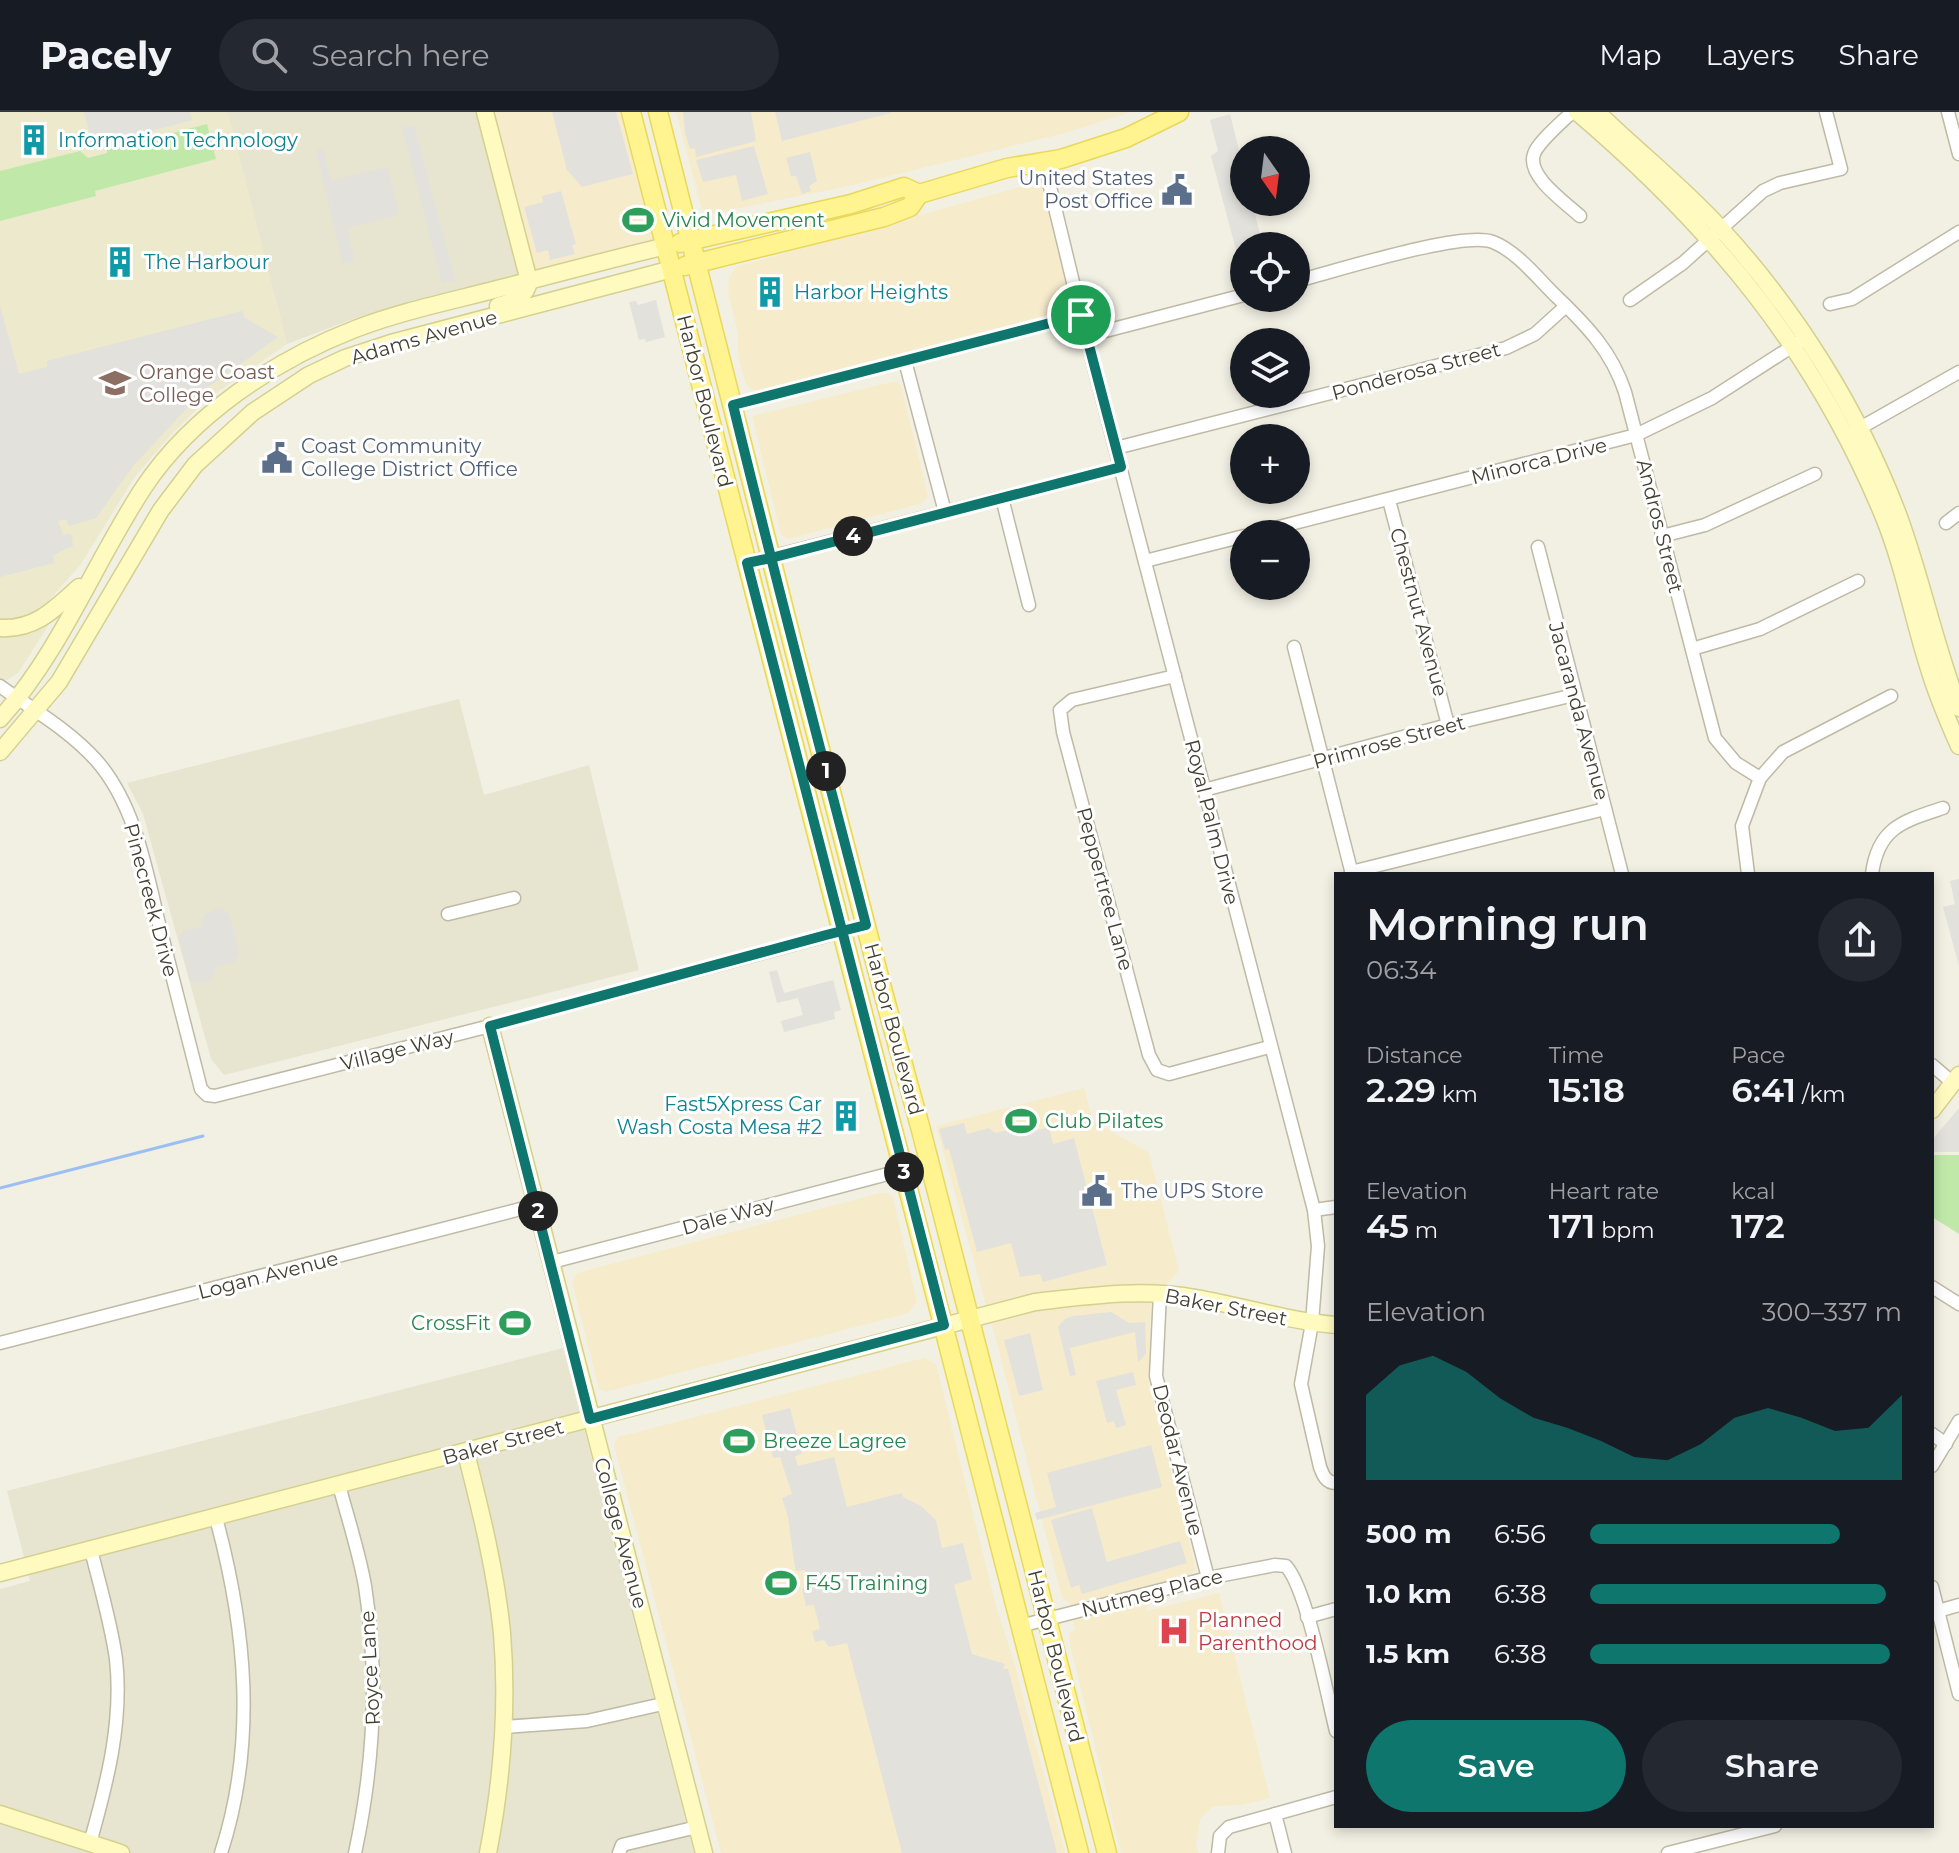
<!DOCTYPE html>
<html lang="en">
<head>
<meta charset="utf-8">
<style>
	body { margin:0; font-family:Montserrat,sans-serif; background:#242831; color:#f1f3f6; height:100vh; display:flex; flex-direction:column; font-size:30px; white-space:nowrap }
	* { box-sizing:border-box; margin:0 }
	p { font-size:26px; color:#9ea1a6 }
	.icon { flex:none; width:44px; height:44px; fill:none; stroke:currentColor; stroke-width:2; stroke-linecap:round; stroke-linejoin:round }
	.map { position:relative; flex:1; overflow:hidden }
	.panel { position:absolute; left:1334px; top:760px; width:600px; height:956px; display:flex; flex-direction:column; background:#171b24; border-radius:0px; box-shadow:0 4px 12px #0003 }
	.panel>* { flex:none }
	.needle { width:52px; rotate:166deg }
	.fabs { position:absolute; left:1230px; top:24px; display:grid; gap:16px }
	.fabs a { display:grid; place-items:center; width:80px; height:80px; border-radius:50%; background:#171b24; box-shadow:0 4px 12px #0003; font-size:40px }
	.pin { position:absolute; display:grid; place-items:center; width:68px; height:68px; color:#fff; margin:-34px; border:4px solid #fff; border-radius:50%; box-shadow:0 2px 8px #0007 }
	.km { position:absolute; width:40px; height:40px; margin:-20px; border-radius:50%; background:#222; color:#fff; font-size:22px; line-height:40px; text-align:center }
	.round { display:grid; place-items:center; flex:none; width:84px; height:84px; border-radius:42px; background:#242831 }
	.overview { display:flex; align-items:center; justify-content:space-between; height:136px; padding:0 32px }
	h1 { font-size:44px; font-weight:600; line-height:60px }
	.stats { display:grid; grid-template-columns:repeat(3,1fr); gap:12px; height:136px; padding:8px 32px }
	.stats div { display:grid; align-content:center }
	.stats b { font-size:34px; font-weight:600 }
	.stats small { font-size:22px; font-weight:400 }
	.stats p { font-size:22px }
	.chart { height:224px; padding:16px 32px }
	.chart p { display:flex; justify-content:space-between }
	.chart svg { width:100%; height:144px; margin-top:8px; fill:#0f766e; opacity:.7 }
	.cta { display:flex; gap:16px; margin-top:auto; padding:16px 32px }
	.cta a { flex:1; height:92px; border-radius:48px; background:#0f766e; color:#fff; font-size:32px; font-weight:600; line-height:92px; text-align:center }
	.cta a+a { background:#242831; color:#f1f3f6 }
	ul { padding:0 32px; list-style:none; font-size:26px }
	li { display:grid; grid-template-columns:128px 96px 1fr; align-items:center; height:60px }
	li i { height:20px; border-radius:10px; background:#0f766e }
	header { display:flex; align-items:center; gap:48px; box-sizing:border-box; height:112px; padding:0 40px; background:#171b24; border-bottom:2px solid #363941 }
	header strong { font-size:38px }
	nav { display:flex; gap:44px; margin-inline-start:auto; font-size:28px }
	.search { width:560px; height:72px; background:#242831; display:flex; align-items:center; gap:20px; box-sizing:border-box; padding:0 28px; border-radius:44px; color:#9ea1a6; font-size:30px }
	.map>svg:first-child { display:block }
	.residential { fill:#e7e4d0 }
	.commercial { fill:#f6eccc }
	.education { fill:#ece9cc }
	.green { fill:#c0e9a9 }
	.parking { fill:#e2e1dc }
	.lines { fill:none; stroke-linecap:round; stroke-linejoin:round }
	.stream { stroke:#9bbff3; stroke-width:3 }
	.street-casing { stroke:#bebaa5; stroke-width:15 }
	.secondary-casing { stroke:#d4d090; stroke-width:19 }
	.primary-casing { stroke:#e9d85a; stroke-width:21 }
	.street { stroke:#fff; stroke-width:12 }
	.secondary { stroke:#fffbc0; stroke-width:16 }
	.primary { stroke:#fff48f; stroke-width:18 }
	.route-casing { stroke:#fff; stroke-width:16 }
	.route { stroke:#0f766e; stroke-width:10 }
	.labels { text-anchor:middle; stroke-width:6; stroke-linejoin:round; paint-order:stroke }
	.culture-label { font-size:20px; fill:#0d838f; stroke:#fff; text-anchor:start }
	.service-label { font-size:20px; fill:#4e5e75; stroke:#fff; text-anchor:start }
	.leisure-label { font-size:20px; fill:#27864d; stroke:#fff; text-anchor:start }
	.street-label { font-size:20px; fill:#444133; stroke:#fff }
	.education-label { font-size:20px; fill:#785e54; stroke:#fff; text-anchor:start }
	.health-label { font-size:20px; fill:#be3a42; stroke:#fff; text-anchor:start }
</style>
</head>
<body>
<header>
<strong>Pacely</strong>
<div class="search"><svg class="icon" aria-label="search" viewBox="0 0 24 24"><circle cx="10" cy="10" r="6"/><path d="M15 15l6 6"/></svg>Search here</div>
<nav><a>Map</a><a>Layers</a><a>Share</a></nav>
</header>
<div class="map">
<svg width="1959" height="1741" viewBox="0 0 1959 1741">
	<rect width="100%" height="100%" fill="#f2f0e3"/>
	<!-- residential -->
	<g class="residential">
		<path d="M227 0H476L519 163 361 204 287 232Z"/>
		<path d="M459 587 484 683 589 653 639 858 224 963 211 947 143 702 127 671Z"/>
		<path d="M563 1236 694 1741H0V1477L30 1469 7 1379Z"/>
	</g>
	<!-- commercial -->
	<g class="commercial">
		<path d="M493 0H623L657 131 535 162Z"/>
		<path d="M676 0H1131L1065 21 858 72 711 102 701 95Z"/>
		<path d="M1041 69 1073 197 899 247 756 280 746 273 738 244V222L728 179 729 166 736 155Z"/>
		<path d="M896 269 901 273 928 384 923 391 788 427 781 423 752 304Z"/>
		<path d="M1084 976 1093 1009 1149 1041 1179 1159 1151 1188 1149 1272 1196 1458 1146 1496 1147 1499 1219 1481 1270 1686 1242 1693 1213 1694 1200 1707 1196 1734 1199 1741H1121L1069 1528 1070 1521 1075 1518 1069 1490 1062 1486 997 1232 936 1014Z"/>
		<path d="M880 1081H888L893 1085 917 1190 909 1201 605 1280 599 1277 572 1170 577 1161Z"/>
		<path d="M924 1246 936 1252 997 1498 1011 1540 1065 1741H721L614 1333 618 1325Z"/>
	</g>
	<!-- education -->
	<path class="education" d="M0 0H228L287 232 206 288 169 325 134 366 81 452 44 494 48 514 18 561 0 572Z"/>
	<!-- green -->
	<g class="green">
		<path d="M207 12 216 47 95 79 96 84 0 109V59L80 39 88 46 107 41V38Z"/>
		<path d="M1932 1043H1959V1122L1932 1105Z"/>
	</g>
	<!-- parking -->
	<g class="parking">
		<path d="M84 0H190L192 8 93 35Z"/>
		<path d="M552 0H616L633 62 582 75 567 58Z"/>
		<path d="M683 0H751L756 29 696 45 695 36 690 37 685 21Z"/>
		<path d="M775 0H890L891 1 782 29Z"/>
		<path d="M1230 2 1244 58V90H1252L1263 134H1244V141L1237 142 1211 44 1218 39 1210 8Z"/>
		<path d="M414 13 455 168 442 171 402 16Z"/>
		<path d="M754 34 768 82 742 89 736 63 703 70 696 48Z"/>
		<path d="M323 37 331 69 388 55 399 103 347 116 355 149 343 152 316 39Z"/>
		<path d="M810 40 817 69 809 74 811 79 802 82 796 64H791L786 46Z"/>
		<path d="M561 79 576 132 572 133 575 142 550 148 548 138 537 141 524 95 543 90 542 84Z"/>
		<path d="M656 188 665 225 646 230 645 227 639 228 629 190 636 189 638 193Z"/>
		<path d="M0 194 19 262 47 255V249L242 199 245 206 278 225 205 277 133 354 96 406 69 414 66 407 58 409 63 423 71 422 73 434 53 443 54 451 0 465Z"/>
		<path d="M1959 767V854L1943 795 1955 792 1950 769Z"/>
		<path d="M220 796 230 803 239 842 234 850 214 855 215 860 210 869 200 872 190 869 179 827 183 820 202 815 201 809 206 802Z"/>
		<path d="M777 858 784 881 833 868 841 898 834 900 835 907 784 920 781 909 803 903 798 886 777 891 769 860Z"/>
		<path d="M1959 996V1040H1932V1028Z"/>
		<path d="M964 1011 967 1022 989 1016 995 1021 1028 1013 1031 1020 1049 1015 1053 1032 1074 1026 1107 1153 1043 1170 1040 1162 1020 1165 1011 1131 977 1140 949 1037 945 1038 939 1017Z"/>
		<path d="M1111 1200 1129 1211 1145 1210 1146 1242 1138 1250 1135 1220 1070 1236 1076 1263 1070 1264 1058 1215 1065 1207 1073 1204Z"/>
		<path d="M1030 1221 1043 1278 1019 1284 1004 1228Z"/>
		<path d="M1133 1260 1136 1273 1116 1278 1126 1313 1116 1316 1114 1309 1107 1311 1096 1269Z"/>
		<path d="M790 1296 802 1342 795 1344 798 1354 834 1345 847 1395 902 1381 903 1385 921 1394 936 1408 942 1436 963 1431 972 1467 954 1473 972 1542 1005 1552 1003 1557H1008L1057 1741H902L847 1531 829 1535 824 1528 815 1530 812 1519 820 1517 814 1493 806 1494 802 1477 809 1474 805 1458 796 1459 794 1450 788 1405 782 1386 792 1382 780 1345 773 1346 762 1303Z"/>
		<path d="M1151 1333 1162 1375 1037 1408 1035 1401 1056 1395 1047 1361Z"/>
		<path d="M1092 1396 1107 1450 1180 1429 1187 1451 1082 1482 1079 1473 1071 1476 1051 1408Z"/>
	</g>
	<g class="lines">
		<!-- stream -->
		<path class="stream" d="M0 1076 203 1024"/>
		<defs>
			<g id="street">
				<path d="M1572 0C1562 10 1538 30 1534 42 1526 64 1566 91 1580 104"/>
				<path d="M1948 0 1959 42"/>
				<path d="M1044 50 1086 224 1314 1098 1318 1134 1312 1211 1301 1272 1320 1355C1323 1363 1326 1371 1336 1371"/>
				<path d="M1296 169C1333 160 1464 118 1493 130 1518 140 1539 168 1558 186 1587 214 1612 240 1625 280L1715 626 1736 651 1760 666 1742 714 1748 762"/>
				<path d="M1630 188 1683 151 1763 79 1780 71 1841 57 1826 0"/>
				<path d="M1830 192 1852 187 1959 120"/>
				<path d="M1086 224 1244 183"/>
				<path d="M905 249 945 400"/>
				<path d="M733 293 1081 203"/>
				<path d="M1853 320 1959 260"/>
				<path d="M1116 336 1506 236 1535 222 1566 194"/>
				<path d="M1002 386 1029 493"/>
				<path d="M1389 388 1448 613"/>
				<path d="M1946 411 1959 401"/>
				<path d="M1252 422 1636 323 1712 286 1799 230"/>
				<path d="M1662 424 1705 413 1815 362"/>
				<path d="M1538 435 1622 762"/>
				<path d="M1145 449 1244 424"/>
				<path d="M747 451 1121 355"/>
				<path d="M1294 535 1352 762"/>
				<path d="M1692 537 1760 517 1858 469"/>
				<path d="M1175 564 1072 588 1060 598 1063 620 1149 943 1157 958 1169 962 1269 935"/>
				<path d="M0 574C33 598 68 617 96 648 135 692 146 757 159 812 173 867 187 922 201 977L207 983 215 984 490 914 866 813"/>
				<path d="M1760 666 1783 640 1891 584"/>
				<path d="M1204 678 1448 613 1574 583"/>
				<path d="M1351 760 1605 697"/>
				<path d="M1872 762C1878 715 1904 709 1943 696"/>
				<path d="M448 802 514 786"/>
				<path d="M1932 953 1953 971"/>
				<path d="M1314 1098 1336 1095"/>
				<path d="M552 1150 903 1058"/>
				<path d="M1932 1175 1959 1192"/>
				<path d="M1160 1181 1156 1264 1208 1466"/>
				<path d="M0 1231 536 1093"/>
				<path d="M1932 1322 1946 1332"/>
				<path d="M1932 1354 1959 1309"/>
				<path d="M339 1373C348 1407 359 1440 365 1474 379 1564 374 1653 355 1741"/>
				<path d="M216 1406C246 1517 257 1630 221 1741"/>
				<path d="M1932 1475 1959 1582"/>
				<path d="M1938 1499 1959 1493"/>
				<path d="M1307 1505 1336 1497"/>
				<path d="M1020 1514 1208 1466 1275 1453 1286 1454C1307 1477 1327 1583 1336 1619"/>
				<path d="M503 1615 587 1609 667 1591"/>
				<path d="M1275 1702 1285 1741"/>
				<path d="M90 1731C107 1671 123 1610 116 1547 111 1511 100 1474 91 1438"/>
				<path d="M619 1741 622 1733 697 1715"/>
				<path d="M1218 1741 1220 1724 1229 1715 1336 1685"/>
				<path d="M1668 1741 1775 1714"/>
			</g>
			<g id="secondary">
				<path d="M485 0 529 169C527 185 512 190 498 194"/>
				<path d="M1577 0C1713 116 1814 237 1883 403 1904 454 1913 508 1930 560 1938 586 1948 609 1959 634"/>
				<path d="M1597 0C1638 40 1683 75 1721 117 1797 200 1859 299 1899 405 1922 468 1935 534 1959 596"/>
				<path d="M0 516C35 518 55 497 79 475"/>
				<path d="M0 607C61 539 94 451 144 375 192 303 275 248 355 217 402 199 452 189 501 176 556 162 611 147 666 134"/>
				<path d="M0 640 59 570 161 398 195 353 253 300 309 263 345 246 391 231 672 157"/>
				<path d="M490 914 704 1741"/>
				<path d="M1932 998 1959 963"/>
				<path d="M466 1341C481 1400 496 1460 502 1521 508 1594 502 1669 488 1741"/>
				<path d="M0 1461 1035 1190C1088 1184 1142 1176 1196 1186 1243 1194 1288 1209 1336 1213"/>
				<path d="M0 1702 121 1741"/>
			</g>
			<g id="primary">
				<path d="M631 0 1079 1741"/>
				<path d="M658 0 794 537 883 880 921 1018 1107 1741"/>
				<path d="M680 131 851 92 904 75 919 82 1007 56 1061 47 1126 26 1179 0"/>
				<path d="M685 154 884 105 910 95 919 82"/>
			</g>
		</defs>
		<!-- street casing -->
		<use href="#street" class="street-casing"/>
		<!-- secondary casing -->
		<use href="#secondary" class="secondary-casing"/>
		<!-- primary casing -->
		<use href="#primary" class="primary-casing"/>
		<!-- street -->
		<use href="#street" class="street"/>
		<!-- secondary -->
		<use href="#secondary" class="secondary"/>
		<!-- primary -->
		<use href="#primary" class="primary"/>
	</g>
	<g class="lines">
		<defs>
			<path id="route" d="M1081 203 733 293C775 466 821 639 866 813L826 823 490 914 590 1307 944 1213 747 451 771 446 1121 355 1081 203"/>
		</defs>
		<!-- route casing -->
		<use href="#route" class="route-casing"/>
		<!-- route -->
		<use href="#route" class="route"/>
	</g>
	<!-- icons -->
	<defs>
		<symbol id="building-bare" viewBox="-9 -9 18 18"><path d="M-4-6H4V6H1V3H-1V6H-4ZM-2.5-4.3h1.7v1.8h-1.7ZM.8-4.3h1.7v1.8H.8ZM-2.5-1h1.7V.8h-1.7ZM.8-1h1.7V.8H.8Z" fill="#0f9aa8" stroke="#fff" stroke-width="2.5" paint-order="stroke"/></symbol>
		<symbol id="civic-bare" viewBox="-9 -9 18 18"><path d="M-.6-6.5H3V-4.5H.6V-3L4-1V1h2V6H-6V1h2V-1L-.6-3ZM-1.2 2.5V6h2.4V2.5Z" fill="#5c6f8a" stroke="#fff" stroke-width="2.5" paint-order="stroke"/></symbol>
		<symbol id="stadium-bare" viewBox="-9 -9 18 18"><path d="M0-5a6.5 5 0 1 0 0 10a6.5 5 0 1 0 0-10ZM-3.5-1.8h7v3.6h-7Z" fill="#2e9e5b" stroke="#fff" stroke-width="2.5" paint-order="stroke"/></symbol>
		<symbol id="university-bare" viewBox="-9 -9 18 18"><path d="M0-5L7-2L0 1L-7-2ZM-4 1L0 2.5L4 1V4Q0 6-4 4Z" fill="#8d6e63" stroke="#fff" stroke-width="2.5" paint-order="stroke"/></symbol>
		<symbol id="hospital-bare" viewBox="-9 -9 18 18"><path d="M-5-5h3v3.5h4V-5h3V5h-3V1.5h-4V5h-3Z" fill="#e0444e" stroke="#fff" stroke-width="2.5" paint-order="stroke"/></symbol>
	</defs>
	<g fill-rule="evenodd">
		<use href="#building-bare" x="12" y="6" width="44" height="44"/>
		<use href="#civic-bare" x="1155" y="56" width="44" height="44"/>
		<use href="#stadium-bare" x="616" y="86" width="44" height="44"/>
		<use href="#building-bare" x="98" y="128" width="44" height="44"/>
		<use href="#building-bare" x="748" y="158" width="44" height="44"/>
		<use href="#university-bare" x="93" y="249" width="44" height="44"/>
		<use href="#civic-bare" x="255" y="324" width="44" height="44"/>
		<use href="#building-bare" x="824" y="982" width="44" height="44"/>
		<use href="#stadium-bare" x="999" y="987" width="44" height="44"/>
		<use href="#civic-bare" x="1075" y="1057" width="44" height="44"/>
		<use href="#stadium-bare" x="493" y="1189" width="44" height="44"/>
		<use href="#stadium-bare" x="717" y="1307" width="44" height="44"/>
		<use href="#stadium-bare" x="759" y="1449" width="44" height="44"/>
		<use href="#hospital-bare" x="1152" y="1497" width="44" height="44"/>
	</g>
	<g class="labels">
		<!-- culture labels -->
		<g class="culture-label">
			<text x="58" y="35">Information Technology</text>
			<text x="144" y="157">The Harbour</text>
			<text x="794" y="187">Harbor Heights</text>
			<text x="822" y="999" text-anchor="end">Fast5Xpress Car<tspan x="822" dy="23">Wash Costa Mesa #2</tspan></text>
		</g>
		<!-- service labels -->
		<g class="service-label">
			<text x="1153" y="73" text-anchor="end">United States<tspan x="1153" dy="23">Post Office</tspan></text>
			<text x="301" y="341">Coast Community<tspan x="301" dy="23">College District Office</tspan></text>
			<text x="1121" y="1086">The UPS Store</text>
		</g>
		<!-- leisure labels -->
		<g class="leisure-label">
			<text x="662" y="115">Vivid Movement</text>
			<text x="1045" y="1016">Club Pilates</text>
			<text x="491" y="1218" text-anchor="end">CrossFit</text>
			<text x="763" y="1336">Breeze Lagree</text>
			<text x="805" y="1478">F45 Training</text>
		</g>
		<!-- street labels -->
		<g class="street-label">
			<text transform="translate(424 225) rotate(-16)" y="7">Adams Avenue</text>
			<text transform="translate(1416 259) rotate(-15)" y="7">Ponderosa Street</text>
			<text transform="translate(705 289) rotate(76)" y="7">Harbor Boulevard</text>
			<text transform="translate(1539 349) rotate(-14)" y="7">Minorca Drive</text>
			<text transform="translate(1660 414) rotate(76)" y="7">Andros Street</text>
			<text transform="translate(1419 500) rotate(75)" y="7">Chestnut Avenue</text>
			<text transform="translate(1579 599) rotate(75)" y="7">Jacaranda Avenue</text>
			<text transform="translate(1389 630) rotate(-15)" y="7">Primrose Street</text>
			<text transform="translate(1212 710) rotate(76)" y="7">Royal Palm Drive</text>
			<text transform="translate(1105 777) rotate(75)" y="7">Peppertree Lane</text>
			<text transform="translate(151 788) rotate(75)" y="7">Pinecreek Drive</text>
			<text transform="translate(894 917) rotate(75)" y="7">Harbor Boulevard</text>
			<text transform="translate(397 938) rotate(-14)" y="7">Village Way</text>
			<text transform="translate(728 1104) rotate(-15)" y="7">Dale Way</text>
			<text transform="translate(268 1163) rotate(-14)" y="7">Logan Avenue</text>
			<text transform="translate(1226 1195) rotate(11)" y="7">Baker Street</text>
			<text transform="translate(503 1330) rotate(-15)" y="7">Baker Street</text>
			<text transform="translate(1178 1348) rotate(76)" y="7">Deodar Avenue</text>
			<text transform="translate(621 1421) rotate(75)" y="7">College Avenue</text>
			<text transform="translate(1152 1481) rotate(-14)" y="7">Nutmeg Place</text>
			<text transform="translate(1056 1544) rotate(76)" y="7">Harbor Boulevard</text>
			<text transform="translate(370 1556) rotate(-93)" y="7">Royce Lane</text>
		</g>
		<!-- education labels -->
		<g class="education-label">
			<text x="139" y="267">Orange Coast<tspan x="139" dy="23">College</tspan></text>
		</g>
		<!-- health labels -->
		<g class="health-label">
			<text x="1198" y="1515">Planned<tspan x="1198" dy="23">Parenthood</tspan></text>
		</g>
	</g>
</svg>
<div class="fabs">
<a><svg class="needle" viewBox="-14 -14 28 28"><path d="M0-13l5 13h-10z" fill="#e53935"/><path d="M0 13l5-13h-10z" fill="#9ea1a6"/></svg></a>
<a><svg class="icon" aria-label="locate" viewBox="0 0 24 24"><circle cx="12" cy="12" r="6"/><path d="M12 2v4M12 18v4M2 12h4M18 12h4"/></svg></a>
<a><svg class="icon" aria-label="layers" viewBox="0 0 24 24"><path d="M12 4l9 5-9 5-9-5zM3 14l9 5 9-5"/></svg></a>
<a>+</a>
<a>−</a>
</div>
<div class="pin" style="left:1081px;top:203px;background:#1e9e55"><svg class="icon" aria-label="arrive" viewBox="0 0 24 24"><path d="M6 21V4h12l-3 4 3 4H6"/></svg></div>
<b class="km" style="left:826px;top:659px">1</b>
<b class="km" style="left:538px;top:1099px">2</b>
<b class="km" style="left:904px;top:1060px">3</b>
<b class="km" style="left:853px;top:424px">4</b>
<section class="panel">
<div class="overview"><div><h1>Morning run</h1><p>06:34</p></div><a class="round"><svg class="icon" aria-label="share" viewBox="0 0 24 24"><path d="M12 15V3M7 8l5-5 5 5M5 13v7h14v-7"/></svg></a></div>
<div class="stats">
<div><p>Distance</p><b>2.29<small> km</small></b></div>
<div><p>Time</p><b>15:18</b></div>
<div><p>Pace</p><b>6:41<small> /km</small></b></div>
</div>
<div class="stats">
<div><p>Elevation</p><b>45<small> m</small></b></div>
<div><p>Heart rate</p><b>171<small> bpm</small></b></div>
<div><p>kcal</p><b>172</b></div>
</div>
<div class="chart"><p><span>Elevation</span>300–337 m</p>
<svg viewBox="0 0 160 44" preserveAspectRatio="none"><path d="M0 44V18L10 9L20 6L30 11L40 19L50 25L60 28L70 32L80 37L90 38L100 33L110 25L120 22L130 25L140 29L150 28L160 18V44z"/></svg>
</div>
<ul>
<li><b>500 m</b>6:56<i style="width:80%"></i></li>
<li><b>1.0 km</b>6:38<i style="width:95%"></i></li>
<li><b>1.5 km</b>6:38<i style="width:96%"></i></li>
</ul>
<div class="cta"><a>Save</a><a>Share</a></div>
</section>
</div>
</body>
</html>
